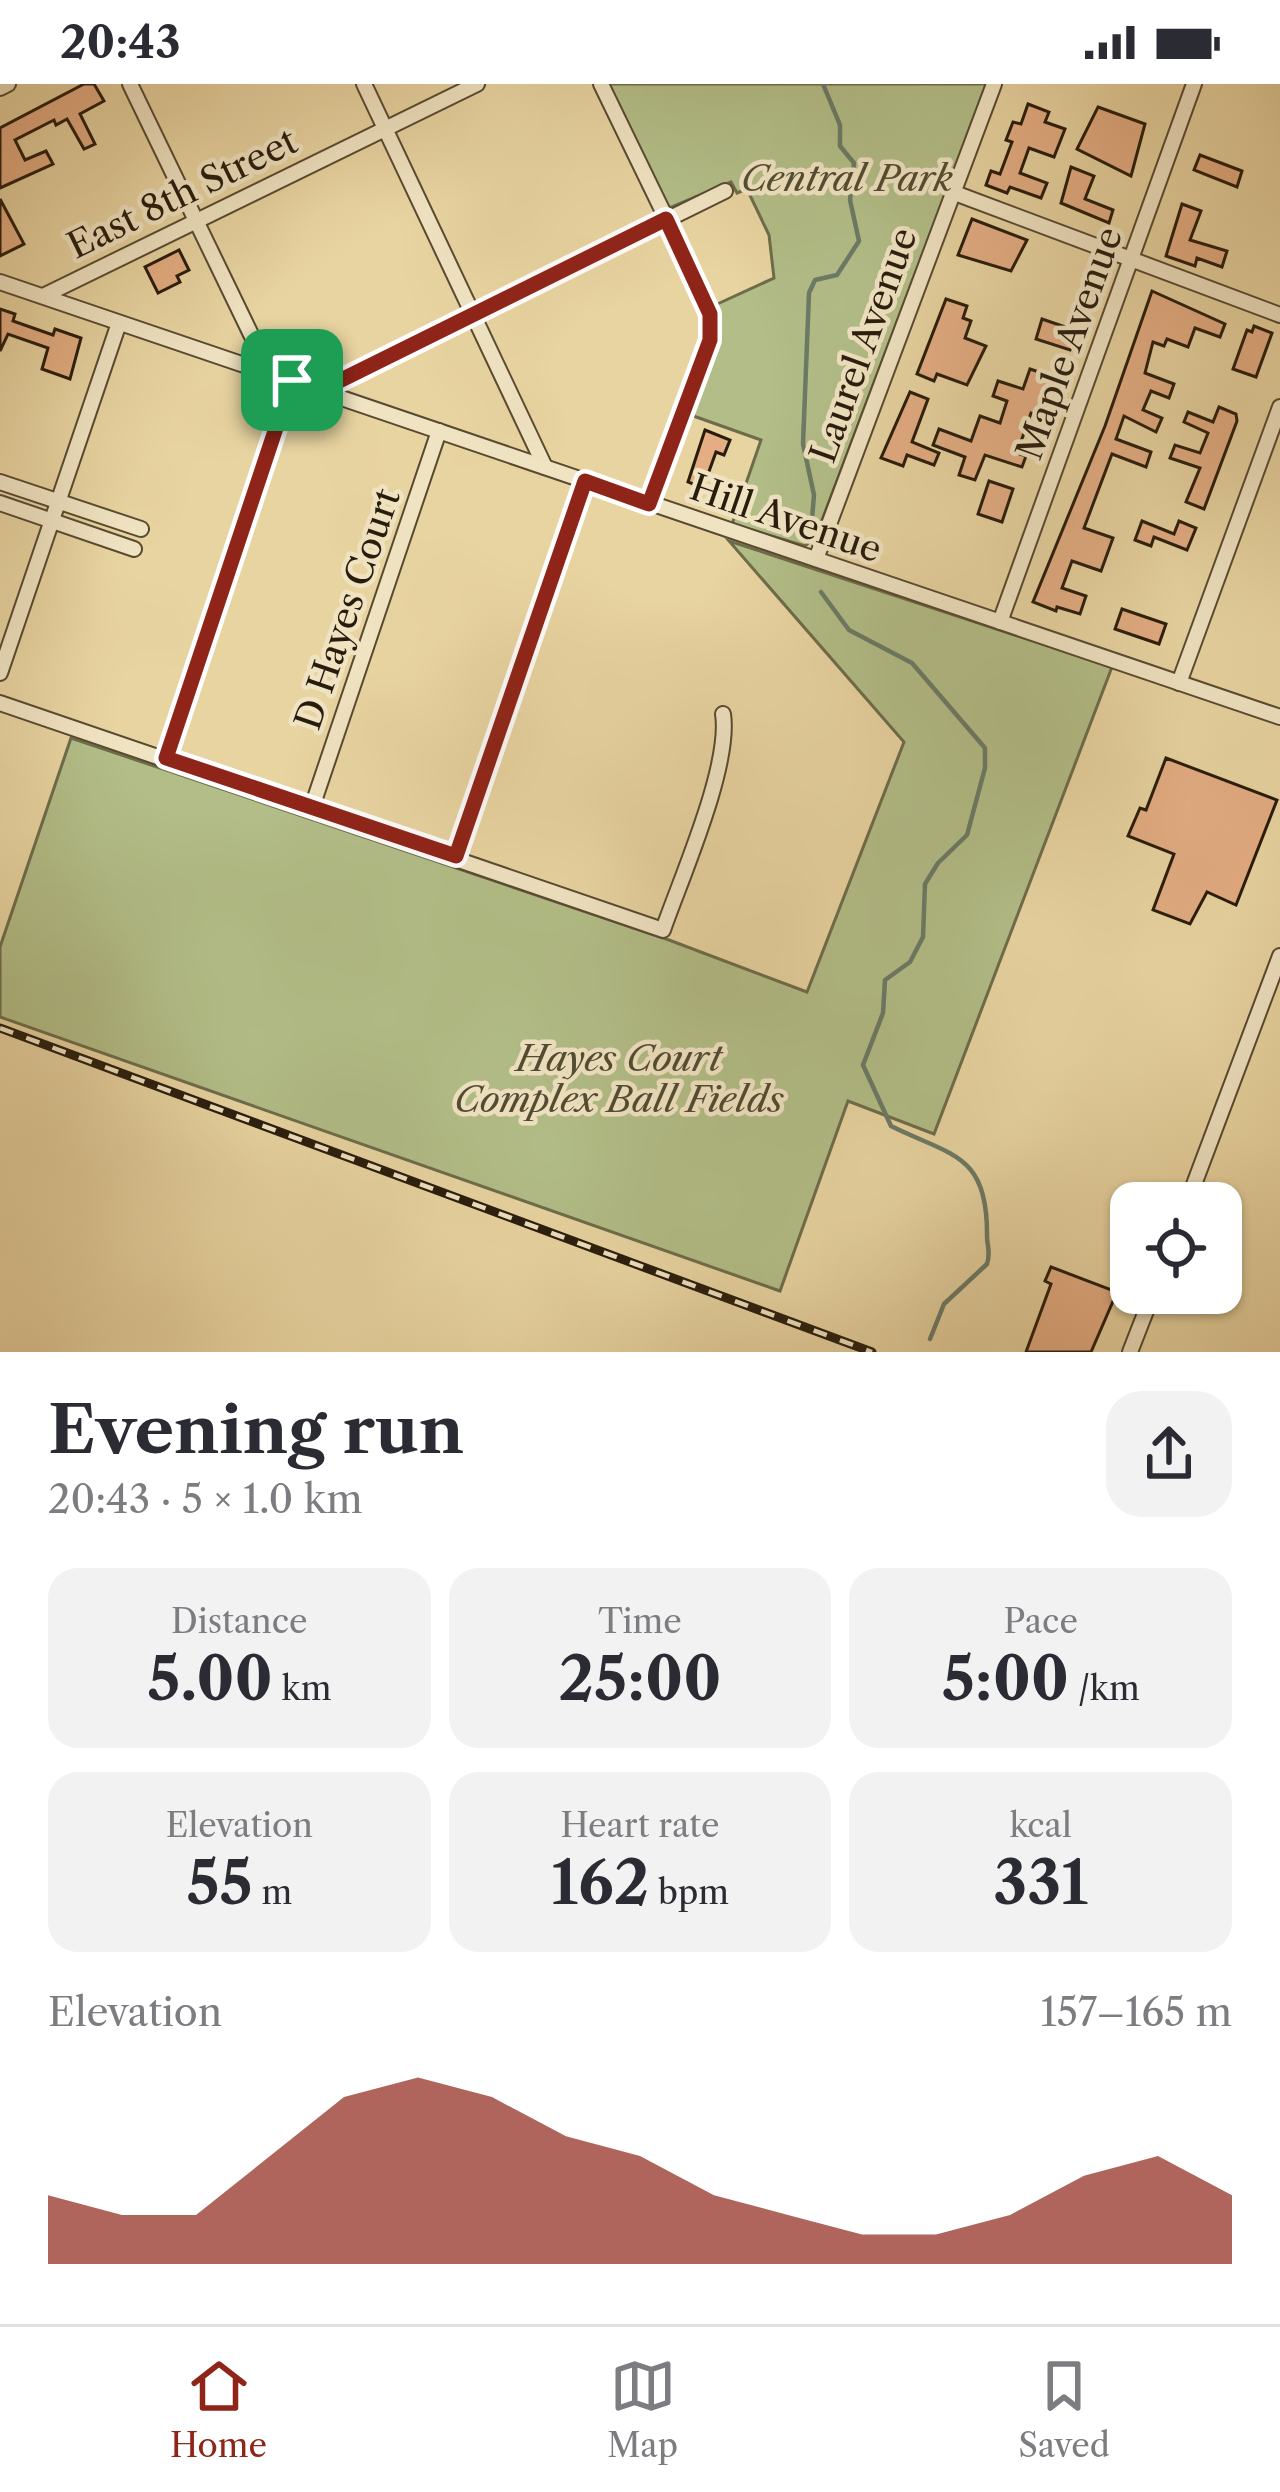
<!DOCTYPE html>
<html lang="en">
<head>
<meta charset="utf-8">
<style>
	body { margin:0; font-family:"Libre Caslon Text",serif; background:#f2f2f3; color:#2b2b33; height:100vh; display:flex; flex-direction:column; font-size:45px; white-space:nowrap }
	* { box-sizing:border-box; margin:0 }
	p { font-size:39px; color:#7c7c81 }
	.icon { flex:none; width:66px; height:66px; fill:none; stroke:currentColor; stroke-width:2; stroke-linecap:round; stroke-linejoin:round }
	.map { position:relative; height:1268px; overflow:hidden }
	.sheet { display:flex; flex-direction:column; background:#fff; flex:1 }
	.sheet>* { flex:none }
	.buttons { position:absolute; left:1110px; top:1098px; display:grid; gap:24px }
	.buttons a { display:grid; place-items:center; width:132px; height:132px; border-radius:24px; background:#fff; box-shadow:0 3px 9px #0004; font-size:60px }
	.pin { position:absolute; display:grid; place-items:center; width:102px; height:102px; color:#fff; margin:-51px; border-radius:24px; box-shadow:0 6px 18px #0006 }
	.round { display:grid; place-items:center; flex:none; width:126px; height:126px; border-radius:36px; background:#f2f2f3 }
	.head { display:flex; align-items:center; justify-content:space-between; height:204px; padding:0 48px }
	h1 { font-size:66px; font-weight:700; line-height:90px }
	.figures { display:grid; grid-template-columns:repeat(3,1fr); gap:18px; height:204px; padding:12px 48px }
	.figures div { display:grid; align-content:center; border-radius:30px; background:#f2f2f3; text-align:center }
	.figures b { font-size:60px; font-weight:700 }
	.figures small { font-size:33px; font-weight:400 }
	.figures p { font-size:33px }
	.chart { height:336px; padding:24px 48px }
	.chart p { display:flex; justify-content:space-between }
	.chart svg { width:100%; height:216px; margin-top:12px; fill:#8f2418; opacity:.7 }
	.status { display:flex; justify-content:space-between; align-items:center; height:84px; padding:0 60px; background:#fff; direction:ltr }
	.status svg { height:33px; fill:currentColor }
	.tab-bar { display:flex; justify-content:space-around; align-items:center; height:168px; border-top:3px solid #e1e1e2; background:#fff; font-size:33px; color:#7c7c81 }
	.tab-bar a { display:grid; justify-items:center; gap:6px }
	.tab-bar .on { color:#8f2418 }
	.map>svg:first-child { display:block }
	.green { fill:#b2bd87; stroke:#6d6c4a; stroke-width:3 }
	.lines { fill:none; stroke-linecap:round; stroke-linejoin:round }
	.stream { stroke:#6b7a66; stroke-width:4.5 }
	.building { fill:#e4ad83; stroke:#281c0c; stroke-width:3 }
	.minor-casing { stroke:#584a31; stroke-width:18 }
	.minor { stroke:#f0e3c2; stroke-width:14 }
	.rail-casing { stroke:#281c0c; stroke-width:9 }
	.rail { stroke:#f0e3c2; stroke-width:4.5; stroke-dasharray:14; stroke-linecap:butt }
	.route-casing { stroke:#fff; stroke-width:24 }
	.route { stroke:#8f2418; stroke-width:15 }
	.labels { text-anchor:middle; stroke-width:9; stroke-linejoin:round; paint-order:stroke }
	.park-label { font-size:36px; font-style:italic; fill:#514c31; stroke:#f0e3c2 }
	.street-label { font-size:36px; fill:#281c0c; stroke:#f0e3c2 }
</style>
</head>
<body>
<div class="status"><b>20:43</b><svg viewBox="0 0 49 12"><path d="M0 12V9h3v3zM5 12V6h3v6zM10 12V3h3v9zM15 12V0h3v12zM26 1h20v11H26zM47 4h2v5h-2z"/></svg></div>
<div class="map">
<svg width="1280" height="1268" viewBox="0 0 1280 1268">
	<rect width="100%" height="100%" fill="#e8d4a1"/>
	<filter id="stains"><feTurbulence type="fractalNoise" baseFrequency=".00167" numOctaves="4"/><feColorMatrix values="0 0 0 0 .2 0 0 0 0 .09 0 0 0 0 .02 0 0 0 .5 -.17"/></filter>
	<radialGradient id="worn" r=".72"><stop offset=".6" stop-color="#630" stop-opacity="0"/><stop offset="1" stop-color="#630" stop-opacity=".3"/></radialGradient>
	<!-- green -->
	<g class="green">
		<path d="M606 0H987L816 452 805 462 732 440 761 356 685 329 717 241 713 222 774 194 769 151 747 105 737 109 731 98 667 125Z"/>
		<path d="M729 457 1112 583 934 1050 848 1017 780 1207 0 933V863L71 654 669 856 807 908 904 658Z"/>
	</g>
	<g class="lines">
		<!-- stream -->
		<g class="stream">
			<path d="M811 447 814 411 803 360 809 209 815 196 837 191 859 157 850 116 854 79 840 62V41L823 0"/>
			<path d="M821 508 849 546 912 579 985 664V684L967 751 938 779 925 800 923 853 910 878 885 896 883 929 863 981 891 1042C951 1072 988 1069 987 1152 987 1163 991 1168 987 1180L944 1220 930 1255"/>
		</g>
	</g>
	<!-- building -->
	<g class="building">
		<path d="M84 0H94L104 17 80 30 95 60 84 65 67 35 56 41 54 36 15 56 25 76 46 67 53 80 0 104V44Z"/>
		<path d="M1028 20 1049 28 1045 38 1065 45 1054 73 1029 64 1020 89 1047 99 1041 114 1010 103 1007 109 986 101 991 87 1000 90 1012 58 1006 56 1013 38 1021 40Z"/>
		<path d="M1098 23 1145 40 1131 92 1077 65Z"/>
		<path d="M1200 71 1242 87 1237 103 1194 86Z"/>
		<path d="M1071 83 1094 92 1085 115 1113 126 1109 139 1061 119Z"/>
		<path d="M0 115 24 160 0 172Z"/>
		<path d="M1182 120 1201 127 1190 156 1227 167 1222 183 1197 174 1195 182 1166 172Z"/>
		<path d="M972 135 1027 156 1011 187 958 171Z"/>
		<path d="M179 166 189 186 177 192 180 198 158 209 145 183Z"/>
		<path d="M1152 207 1225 240 1220 253 1195 244 1188 263 1167 255 1164 262 1153 258 1145 289 1174 300 1169 314 1151 307 1143 326 1162 334 1156 348 1124 332 1116 355 1151 368 1146 383 1112 370 1084 444 1113 454 1101 487 1072 477 1062 504 1086 512 1080 530 1057 523 1056 527 1033 518 1105 342Z"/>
		<path d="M946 215 967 222 963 234 971 237 965 254 986 262 967 301 937 290 934 297 917 290Z"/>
		<path d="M0 225 15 230 13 237 53 251 55 245 81 254 70 295 42 285 48 264 8 250 0 267Z"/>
		<path d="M1042 235 1077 247 1070 266 1036 255Z"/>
		<path d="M1254 242 1272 249 1256 293 1233 285 1247 246 1252 248Z"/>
		<path d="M1030 285 1051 292 1038 331 1031 329 1017 369 1026 372 1022 383 985 371 975 396 959 391 965 373 933 361 939 345 971 357 980 332 1000 339 1007 317 993 312 998 297 1023 305Z"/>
		<path d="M910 308 928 315 912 358 939 369 934 381 907 371 903 382 881 374Z"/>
		<path d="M1219 323 1236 330 1237 337 1204 425 1186 418 1200 384 1170 374 1175 361 1200 369 1208 349 1184 338 1188 328 1213 338Z"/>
		<path d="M705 346 730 356 724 371 716 368 703 404 688 398Z"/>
		<path d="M989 397 1013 405 1002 438 978 430Z"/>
		<path d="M1142 437 1174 450 1179 437 1196 444 1187 466 1154 453 1151 462 1135 456Z"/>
		<path d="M1122 525 1166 540 1159 560 1115 545Z"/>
		<path d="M1166 674 1277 716 1236 821 1207 808 1190 840 1153 826 1174 770 1128 752 1140 724 1146 726Z"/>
		<path d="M1051 1183 1117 1208 1091 1268H1026L1051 1200 1045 1197Z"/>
	</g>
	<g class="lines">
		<defs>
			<g id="minor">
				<path d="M130 0 259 267 263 286"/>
				<path d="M364 0 545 383"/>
				<path d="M601 0 701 206 710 231 709 256 649 420"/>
				<path d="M0 4 8 0"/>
				<path d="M952 108 1280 231"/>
				<path d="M0 198 1280 633"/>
				<path d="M43 212 477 0"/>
				<path d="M321 306 725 107"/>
				<path d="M0 398 141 445"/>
				<path d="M0 419 134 465"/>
				<path d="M816 475 994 0"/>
				<path d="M1000 538 1194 0"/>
				<path d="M0 589 119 239"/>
				<path d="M1179 599 1280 323"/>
				<path d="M0 619 663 846C681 794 731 682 723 630"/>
				<path d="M166 673 292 296"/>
				<path d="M312 723 439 347"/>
				<path d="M456 772 585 397"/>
				<path d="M1187 1119 1280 872"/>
				<path d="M1130 1268 1153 1209"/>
			</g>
		</defs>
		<!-- minor casing -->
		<use href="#minor" class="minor-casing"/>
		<!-- minor -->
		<use href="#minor" class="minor"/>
		<defs>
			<path id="rail" d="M0 944 872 1268"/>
		</defs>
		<!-- rail casing -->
		<use href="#rail" class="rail-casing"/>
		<!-- rail -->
		<use href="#rail" class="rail"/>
	</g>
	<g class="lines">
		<defs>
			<path id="route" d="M666 135 710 230V256L649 420 585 397 456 772 166 674 292 296 321 306Z"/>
		</defs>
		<!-- route casing -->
		<use href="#route" class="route-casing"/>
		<!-- route -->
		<use href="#route" class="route"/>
	</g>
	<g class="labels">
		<!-- park labels -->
		<g class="park-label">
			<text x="847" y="107">Central Park</text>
			<text x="619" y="987">Hayes Court<tspan x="619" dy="41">Complex Ball Fields</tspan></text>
		</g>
		<!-- street labels -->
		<g class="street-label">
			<text transform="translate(182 109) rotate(-26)" y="13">East 8th Street</text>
			<text transform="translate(1069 259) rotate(-70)" y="13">Maple Avenue</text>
			<text transform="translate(863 261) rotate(-70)" y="13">Laurel Avenue</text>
			<text transform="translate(786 434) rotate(19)" y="13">Hill Avenue</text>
			<text transform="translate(347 525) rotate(-71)" y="13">D Hayes Court</text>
		</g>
	</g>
	<rect width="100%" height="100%" filter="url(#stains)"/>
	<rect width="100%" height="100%" fill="url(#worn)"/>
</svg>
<div class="buttons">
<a><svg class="icon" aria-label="locate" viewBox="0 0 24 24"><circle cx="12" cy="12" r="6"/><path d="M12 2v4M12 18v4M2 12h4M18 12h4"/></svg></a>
</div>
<div class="pin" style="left:292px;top:296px;background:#1e9e55"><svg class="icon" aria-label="arrive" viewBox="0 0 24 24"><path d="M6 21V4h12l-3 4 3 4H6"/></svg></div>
</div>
<section class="sheet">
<div class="head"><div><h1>Evening run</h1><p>20:43 · 5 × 1.0 km</p></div><a class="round"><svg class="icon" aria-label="share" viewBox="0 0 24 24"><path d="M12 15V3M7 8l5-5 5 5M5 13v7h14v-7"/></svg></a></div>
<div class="figures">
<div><p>Distance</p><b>5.00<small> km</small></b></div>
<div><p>Time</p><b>25:00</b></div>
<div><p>Pace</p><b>5:00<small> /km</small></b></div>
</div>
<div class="figures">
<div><p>Elevation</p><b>55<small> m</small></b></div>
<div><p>Heart rate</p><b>162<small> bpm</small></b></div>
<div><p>kcal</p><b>331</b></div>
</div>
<div class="chart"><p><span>Elevation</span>157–165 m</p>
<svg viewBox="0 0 160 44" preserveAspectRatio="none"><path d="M0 44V30L10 34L20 34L30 22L40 10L50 6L60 10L70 18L80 22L90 30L100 34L110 38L120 38L130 34L140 26L150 22L160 30V44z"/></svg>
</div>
</section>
<nav class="tab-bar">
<a class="on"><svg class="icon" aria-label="home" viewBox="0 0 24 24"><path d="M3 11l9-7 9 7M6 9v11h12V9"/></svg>Home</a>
<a><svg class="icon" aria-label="map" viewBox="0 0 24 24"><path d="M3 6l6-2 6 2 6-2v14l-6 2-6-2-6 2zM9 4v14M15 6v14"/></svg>Map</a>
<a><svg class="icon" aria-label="saved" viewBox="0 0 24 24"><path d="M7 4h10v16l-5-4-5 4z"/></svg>Saved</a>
</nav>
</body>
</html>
